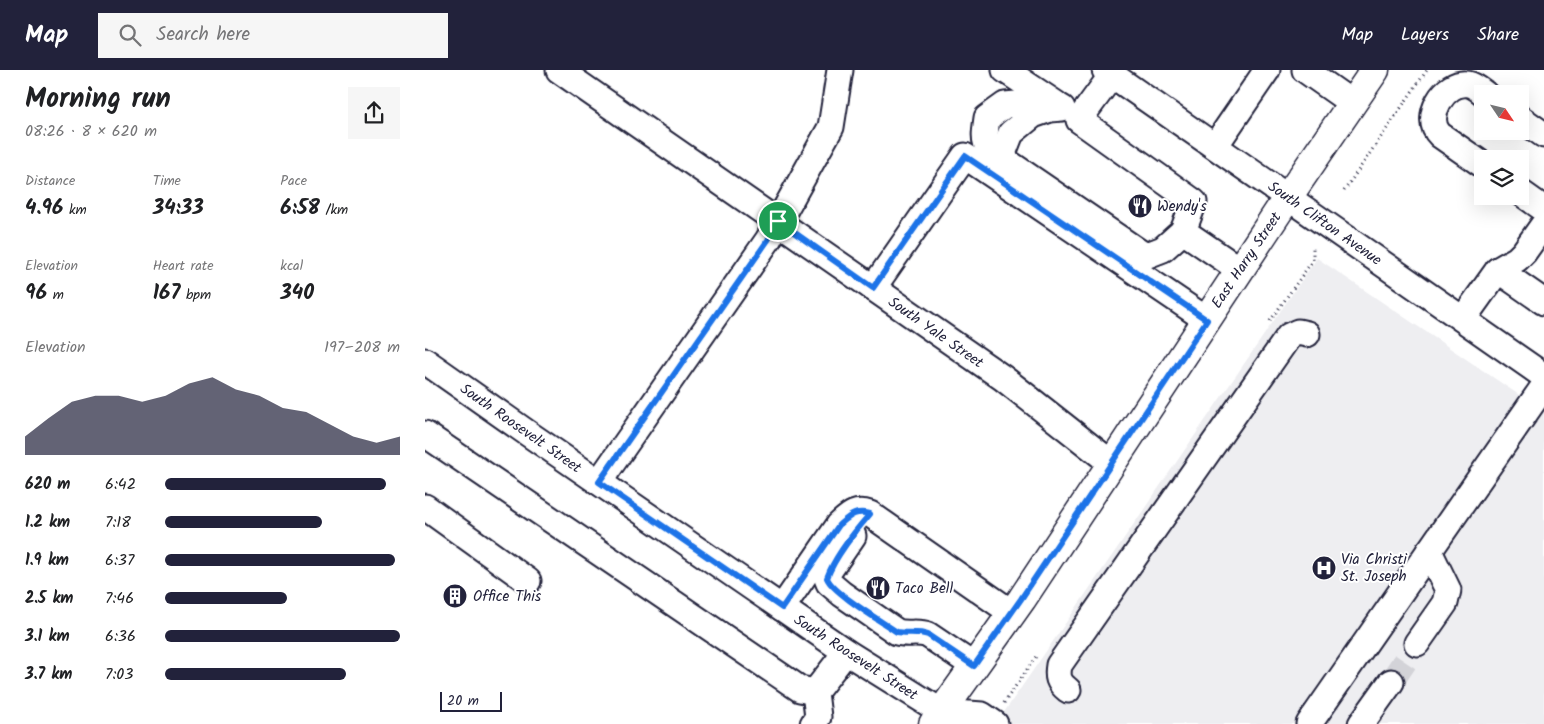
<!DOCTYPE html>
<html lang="en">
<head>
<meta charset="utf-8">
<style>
	body { margin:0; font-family:Kalam,sans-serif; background:#f6f6f6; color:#202124; height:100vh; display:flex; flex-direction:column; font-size:19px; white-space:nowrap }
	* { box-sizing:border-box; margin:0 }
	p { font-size:16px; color:#757577 }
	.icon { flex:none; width:28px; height:28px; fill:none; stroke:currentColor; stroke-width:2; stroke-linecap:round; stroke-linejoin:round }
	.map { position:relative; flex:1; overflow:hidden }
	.drawer { display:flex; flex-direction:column; background:#fff; width:425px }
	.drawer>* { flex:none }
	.needle { width:32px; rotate:125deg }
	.fabs { position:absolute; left:1049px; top:15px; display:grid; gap:10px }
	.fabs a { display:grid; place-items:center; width:55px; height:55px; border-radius:0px; background:#fff; box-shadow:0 5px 20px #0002; font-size:25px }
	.scale { position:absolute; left:15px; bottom:12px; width:62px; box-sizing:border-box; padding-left:5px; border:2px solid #22223b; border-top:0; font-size:14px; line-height:18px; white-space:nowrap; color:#22223b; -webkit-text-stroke:4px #fff; paint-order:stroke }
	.pin { position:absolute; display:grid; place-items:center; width:42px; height:42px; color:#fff; margin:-21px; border:2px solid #fff; border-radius:50%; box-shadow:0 1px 5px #0007 }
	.round { display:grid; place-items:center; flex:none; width:52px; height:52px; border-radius:0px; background:#f6f6f6 }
	.overview { display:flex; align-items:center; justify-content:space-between; height:85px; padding:0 25px }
	h1 { font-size:28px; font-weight:700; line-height:38px }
	.stats { display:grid; grid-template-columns:repeat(3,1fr); gap:8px; height:85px; padding:5px 25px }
	.stats div { display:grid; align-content:center }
	.stats b { font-size:21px; font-weight:700 }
	.stats small { font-size:14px; font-weight:400 }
	.stats p { font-size:14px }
	.chart { height:140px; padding:10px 25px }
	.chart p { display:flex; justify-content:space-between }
	.chart svg { width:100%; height:90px; margin-top:5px; fill:#22223b; opacity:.7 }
	ul { padding:0 25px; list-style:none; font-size:16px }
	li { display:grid; grid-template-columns:80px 60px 1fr; align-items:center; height:38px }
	li i { height:12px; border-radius:6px; background:#22223b }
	header { display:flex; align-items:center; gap:30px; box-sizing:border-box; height:70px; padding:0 25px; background:#22223b; color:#fff }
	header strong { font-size:24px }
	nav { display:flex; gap:28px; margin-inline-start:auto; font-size:18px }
	.search { width:350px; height:45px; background:#f6f6f6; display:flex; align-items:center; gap:12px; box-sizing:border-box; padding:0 18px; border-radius:0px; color:#757577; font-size:19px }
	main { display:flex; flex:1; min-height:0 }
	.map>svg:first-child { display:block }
	.built { fill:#eeeef1 }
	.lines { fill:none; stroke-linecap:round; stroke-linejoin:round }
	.minor-tunnel { stroke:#d3d3d8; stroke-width:25; stroke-dasharray:25 12; stroke-linecap:butt }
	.minor-casing { stroke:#22223b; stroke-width:29 }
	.major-casing { stroke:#22223b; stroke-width:31 }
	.path { stroke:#22223b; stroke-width:3; stroke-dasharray:1 4; stroke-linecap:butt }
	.minor { stroke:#fff; stroke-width:25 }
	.major { stroke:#fff; stroke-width:28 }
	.route-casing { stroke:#fff; stroke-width:10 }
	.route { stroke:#1a73e8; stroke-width:6 }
	.labels { text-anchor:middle; stroke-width:4; stroke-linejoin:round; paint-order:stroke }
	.poi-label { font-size:15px; fill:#22223b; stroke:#fff; text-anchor:start }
	.street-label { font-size:15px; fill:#22223b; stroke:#fff }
</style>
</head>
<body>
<header>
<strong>Map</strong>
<div class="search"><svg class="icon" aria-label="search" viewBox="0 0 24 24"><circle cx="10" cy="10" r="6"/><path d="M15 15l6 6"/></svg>Search here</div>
<nav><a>Map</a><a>Layers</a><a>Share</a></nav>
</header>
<main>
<section class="drawer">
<div class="overview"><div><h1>Morning run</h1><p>08:26 · 8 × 620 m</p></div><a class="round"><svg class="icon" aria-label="share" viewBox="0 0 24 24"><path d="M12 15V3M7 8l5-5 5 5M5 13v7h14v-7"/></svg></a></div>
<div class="stats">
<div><p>Distance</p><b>4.96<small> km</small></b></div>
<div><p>Time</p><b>34:33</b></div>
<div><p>Pace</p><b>6:58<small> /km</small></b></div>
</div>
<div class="stats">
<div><p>Elevation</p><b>96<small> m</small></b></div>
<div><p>Heart rate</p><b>167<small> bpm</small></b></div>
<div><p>kcal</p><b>340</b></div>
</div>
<div class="chart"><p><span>Elevation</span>197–208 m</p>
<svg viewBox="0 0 160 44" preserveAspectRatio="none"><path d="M0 44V35L10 26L20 18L30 15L40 15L50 18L60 15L70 9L80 6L90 12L100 15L110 21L120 23L130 29L140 35L150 38L160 35V44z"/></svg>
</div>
<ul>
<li><b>620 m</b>6:42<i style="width:94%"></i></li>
<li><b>1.2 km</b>7:18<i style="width:67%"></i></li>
<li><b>1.9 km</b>6:37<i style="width:98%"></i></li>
<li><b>2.5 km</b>7:46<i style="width:52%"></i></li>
<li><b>3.1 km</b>6:36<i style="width:100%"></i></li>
<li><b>3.7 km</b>7:03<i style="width:77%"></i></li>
</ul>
</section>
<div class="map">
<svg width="1119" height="654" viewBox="0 0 1119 654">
	<rect width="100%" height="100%" fill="#fff"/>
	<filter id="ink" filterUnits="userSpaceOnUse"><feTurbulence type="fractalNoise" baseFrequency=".02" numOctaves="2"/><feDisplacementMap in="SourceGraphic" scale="10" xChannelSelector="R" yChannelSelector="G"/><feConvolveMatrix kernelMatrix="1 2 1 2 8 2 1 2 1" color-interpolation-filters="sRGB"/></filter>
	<g filter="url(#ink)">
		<!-- built -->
		<path class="built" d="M892 188 1119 342V654H571Z"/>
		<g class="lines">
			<!-- minor-tunnel -->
			<path class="minor-tunnel" d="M966 612 992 573"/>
			<defs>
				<g id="minor">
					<path d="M134 0 578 308 686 393"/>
					<path d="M580 0 631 34"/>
					<path d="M680 0 1119 306"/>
					<path d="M880 0 927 33"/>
					<path d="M687 5 654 50 769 132 758 161 815 200"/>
					<path d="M637 38 625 39 608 45 586 63 579 81 578 89 720 186 738 179 758 161"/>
					<path d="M1095 48 1119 65"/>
					<path d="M790 76 842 0"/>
					<path d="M578 89C557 77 559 70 562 48L580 35 602 33 625 39"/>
					<path d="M1058 95 1015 65C997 48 1020 10 1043 14 1049 15 1055 20 1060 24"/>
					<path d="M1095 122 1119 139"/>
					<path d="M1073 200 1119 232"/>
					<path d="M448 218 540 86 782 250"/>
					<path d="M1038 249 1073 200 1092 189 1099 182 1119 154"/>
					<path d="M0 291 101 362 421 582 517 642 526 654"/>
					<path d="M0 364 375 619 390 622"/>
					<path d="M174 412 343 170 406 57 415 0"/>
					<path d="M0 437 103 511"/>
					<path d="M428 466 404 501 402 508 404 513 417 524 472 562C482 565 493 561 503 565L549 596"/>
					<path d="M357 538 414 455C425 445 430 439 445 444L587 543"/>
					<path d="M992 573 1020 533 1023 520 1004 481"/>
					<path d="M643 620C633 612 632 607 634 595L864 266 873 262 882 264"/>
					<path d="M517 642 557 645 570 654"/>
					<path d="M388 654 393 647 390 622 421 582"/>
					<path d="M884 654 1119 316"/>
					<path d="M936 654 966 612"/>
				</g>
				<path id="major" d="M508 654 597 529 863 127 950 0"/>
			</defs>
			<!-- minor casing -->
			<use href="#minor" class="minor-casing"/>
			<!-- major casing -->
			<use href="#major" class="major-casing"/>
			<!-- path -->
			<g class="path">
				<path d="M919 121 1002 0"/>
				<path d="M845 251 888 190V175"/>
				<path d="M579 633 612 585"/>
			</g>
			<!-- minor -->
			<use href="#minor" class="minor"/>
			<!-- major -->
			<use href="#major" class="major"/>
		</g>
	</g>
	<g class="lines" filter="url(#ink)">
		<defs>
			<path id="route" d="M540 86 782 250 596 529 549 596 503 565C493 561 482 564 472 562 456 551 408 523 402 508 409 488 431 460 445 444 430 440 425 446 414 455L357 538 174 412 343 170 353 151 448 218Z"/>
		</defs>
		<!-- route casing -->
		<use href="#route" class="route-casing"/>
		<!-- route -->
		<use href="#route" class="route"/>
	</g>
	<!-- icons -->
	<defs>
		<symbol id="restaurant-disc" viewBox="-11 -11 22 22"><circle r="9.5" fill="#22223b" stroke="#fff"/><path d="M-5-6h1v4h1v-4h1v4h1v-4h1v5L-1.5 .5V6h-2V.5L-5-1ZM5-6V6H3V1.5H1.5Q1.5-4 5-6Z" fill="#fff"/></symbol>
		<symbol id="hospital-disc" viewBox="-11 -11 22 22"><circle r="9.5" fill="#22223b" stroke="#fff"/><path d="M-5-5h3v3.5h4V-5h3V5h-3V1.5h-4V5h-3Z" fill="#fff"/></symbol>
		<symbol id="building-disc" viewBox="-11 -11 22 22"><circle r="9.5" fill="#22223b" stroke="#fff"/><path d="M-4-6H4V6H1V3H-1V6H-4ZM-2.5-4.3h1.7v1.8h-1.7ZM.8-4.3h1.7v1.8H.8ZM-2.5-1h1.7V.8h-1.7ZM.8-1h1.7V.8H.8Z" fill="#fff"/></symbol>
	</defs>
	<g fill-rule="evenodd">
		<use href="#restaurant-disc" x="701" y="122" width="28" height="28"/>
		<use href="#hospital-disc" x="885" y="484" width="28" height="28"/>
		<use href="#restaurant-disc" x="439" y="504" width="28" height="28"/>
		<use href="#building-disc" x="16" y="512" width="28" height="28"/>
	</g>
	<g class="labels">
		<!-- poi labels -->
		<g class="poi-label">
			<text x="732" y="141">Wendy's</text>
			<text x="916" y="494">Via Christi<tspan x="916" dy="17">St. Joseph</tspan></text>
			<text x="470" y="523">Taco Bell</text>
			<text x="48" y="531">Office This</text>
		</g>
		<!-- street labels -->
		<g class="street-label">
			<text transform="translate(900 153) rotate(35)" y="5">South Clifton Avenue</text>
			<text transform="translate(821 190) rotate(-56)" y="5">East Harry Street</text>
			<text transform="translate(511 262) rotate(35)" y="5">South Yale Street</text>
			<text transform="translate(96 358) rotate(35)" y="5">South Roosevelt Street</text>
			<text transform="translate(431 587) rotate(33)" y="5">South Roosevelt Street</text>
		</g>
	</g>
</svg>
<div class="fabs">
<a><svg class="needle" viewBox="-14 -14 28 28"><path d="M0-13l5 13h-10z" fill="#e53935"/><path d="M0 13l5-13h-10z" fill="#757577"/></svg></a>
<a><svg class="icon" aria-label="layers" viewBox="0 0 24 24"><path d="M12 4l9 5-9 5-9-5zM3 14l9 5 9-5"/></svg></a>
</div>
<div class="scale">20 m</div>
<div class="pin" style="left:353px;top:151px;background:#1e9e55"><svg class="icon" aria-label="arrive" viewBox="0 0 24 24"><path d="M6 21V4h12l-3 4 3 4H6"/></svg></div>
</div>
</main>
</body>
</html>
